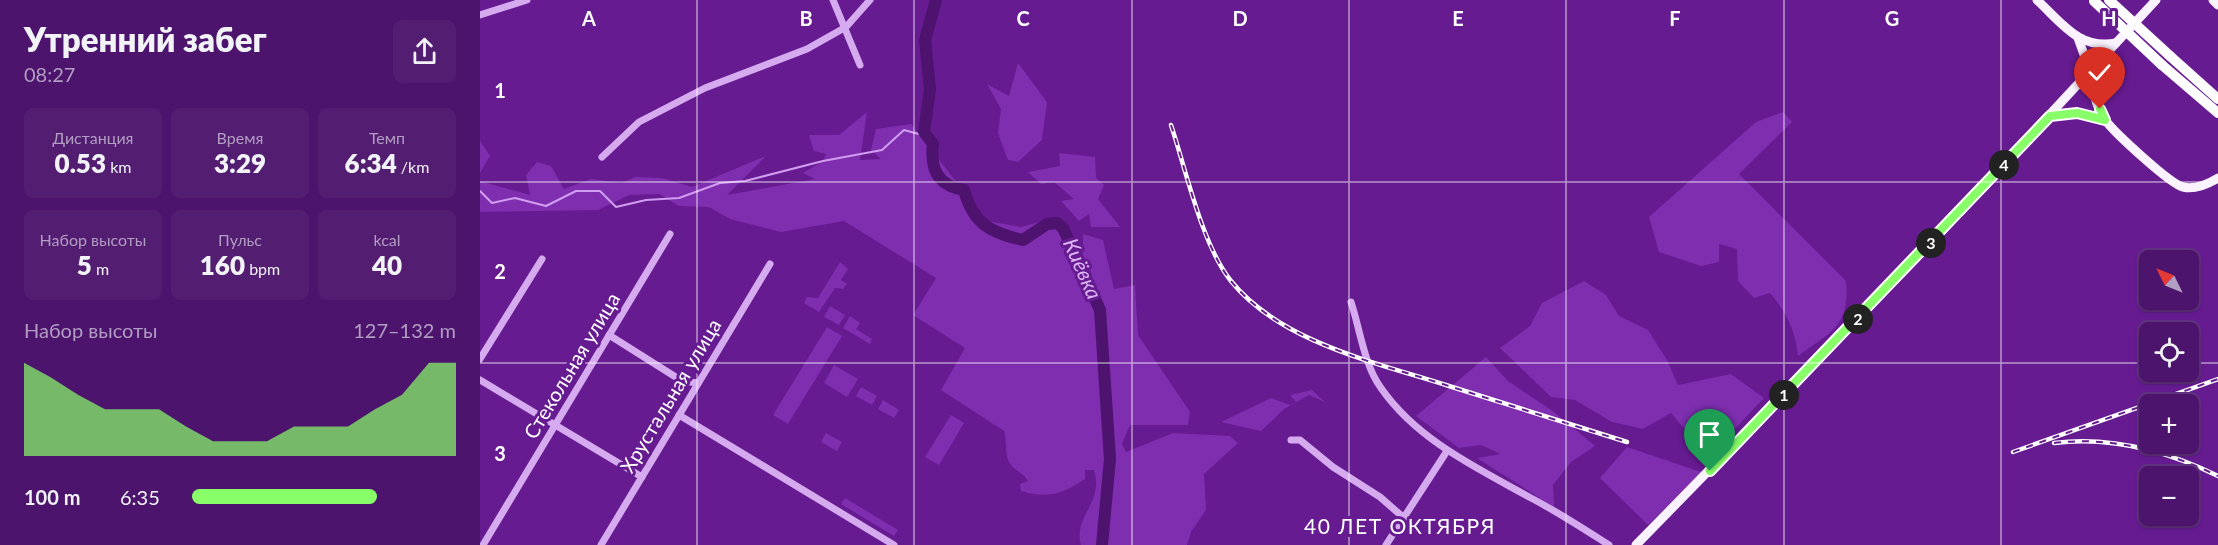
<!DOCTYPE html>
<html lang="ru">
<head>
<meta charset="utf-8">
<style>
	body { margin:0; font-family:Lato,sans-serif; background:#531d72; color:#f1f3f6; height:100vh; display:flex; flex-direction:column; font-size:22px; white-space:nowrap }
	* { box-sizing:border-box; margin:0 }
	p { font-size:20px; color:#b29ec2 }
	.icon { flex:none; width:33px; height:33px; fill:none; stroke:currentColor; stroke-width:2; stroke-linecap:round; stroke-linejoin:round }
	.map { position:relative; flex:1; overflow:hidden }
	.drawer { display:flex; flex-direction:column; background:#4c146d; width:480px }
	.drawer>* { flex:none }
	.needle { width:39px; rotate:313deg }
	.fabs { position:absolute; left:1659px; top:250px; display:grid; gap:12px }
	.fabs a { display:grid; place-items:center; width:60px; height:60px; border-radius:9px; background:#4c146d; box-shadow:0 2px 4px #0004,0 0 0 2px #633380; font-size:30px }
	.pin { position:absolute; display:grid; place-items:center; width:51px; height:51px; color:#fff; margin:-62px -26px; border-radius:50% 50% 50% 0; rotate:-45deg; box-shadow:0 0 6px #0007 }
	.pin .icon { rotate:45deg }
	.km { position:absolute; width:30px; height:30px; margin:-15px; border-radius:50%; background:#222; color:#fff; font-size:16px; line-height:30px; text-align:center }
	.round { display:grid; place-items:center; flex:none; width:63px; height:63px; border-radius:9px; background:#531d72 }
	.headline { display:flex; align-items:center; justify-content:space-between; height:102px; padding:0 24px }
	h1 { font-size:33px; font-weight:800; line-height:45px }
	.figures { display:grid; grid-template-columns:repeat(3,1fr); gap:9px; height:102px; padding:6px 24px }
	.figures div { display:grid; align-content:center; border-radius:9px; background:#531d72; text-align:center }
	.figures b { font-size:26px; font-weight:800 }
	.figures small { font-size:16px; font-weight:400 }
	.figures p { font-size:16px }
	.chart { height:168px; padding:12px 24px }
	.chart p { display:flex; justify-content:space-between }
	.chart svg { width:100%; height:108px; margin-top:6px; fill:#88ff68; opacity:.7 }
	ul { padding:0 24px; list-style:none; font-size:20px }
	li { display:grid; grid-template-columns:96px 72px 1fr; align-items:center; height:45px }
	li i { height:15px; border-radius:8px; background:#88ff68 }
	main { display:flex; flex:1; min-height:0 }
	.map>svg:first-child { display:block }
	.green { fill:#7e2eaf }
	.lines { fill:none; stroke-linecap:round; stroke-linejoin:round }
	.stream { stroke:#d09df1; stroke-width:2 }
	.river { stroke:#4e126f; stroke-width:12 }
	.minor { stroke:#d5aaef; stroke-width:7 }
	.major { stroke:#fbf2ff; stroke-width:9 }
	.highway { stroke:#fff; stroke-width:10 }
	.rail-casing { stroke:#fff; stroke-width:4.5 }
	.rail { stroke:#661b91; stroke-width:2; stroke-dasharray:7; stroke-linecap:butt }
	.highway-bridge { stroke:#fff; stroke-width:10 }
	.route-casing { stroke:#fff; stroke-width:12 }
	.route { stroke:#88ff68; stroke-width:8 }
	.grid { fill:none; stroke:#fff; stroke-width:1.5; stroke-opacity:0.55 }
	.labels { text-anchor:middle; stroke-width:6; stroke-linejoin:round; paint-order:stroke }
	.street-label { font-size:20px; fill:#fff; stroke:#661b91 }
	.water-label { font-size:21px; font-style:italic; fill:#ddb6f6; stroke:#661b91 }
	.neighbourhood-label { font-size:21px; letter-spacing:1.5px; fill:#fff; stroke:#661b91 }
	.grid-label { font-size:20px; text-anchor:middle; font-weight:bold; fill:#fff; stroke:#661b91; stroke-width:6; stroke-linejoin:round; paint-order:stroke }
</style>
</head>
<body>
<main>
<section class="drawer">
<div class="headline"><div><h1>Утренний забег</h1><p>08:27</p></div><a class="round"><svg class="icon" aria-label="share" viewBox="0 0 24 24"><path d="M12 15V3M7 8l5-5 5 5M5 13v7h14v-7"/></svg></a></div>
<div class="figures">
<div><p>Дистанция</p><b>0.53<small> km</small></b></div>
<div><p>Время</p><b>3:29</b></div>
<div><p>Темп</p><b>6:34<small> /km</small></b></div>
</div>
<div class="figures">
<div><p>Набор высоты</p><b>5<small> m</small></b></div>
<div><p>Пульс</p><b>160<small> bpm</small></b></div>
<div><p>kcal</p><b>40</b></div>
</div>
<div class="chart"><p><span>Набор высоты</span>127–132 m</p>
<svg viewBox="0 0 160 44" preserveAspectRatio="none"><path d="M0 44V6L10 12L20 19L30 25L40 25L50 25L60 32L70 38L80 38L90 38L100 32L110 32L120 32L130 25L140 19L150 6L160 6V44z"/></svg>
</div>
<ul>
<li><b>100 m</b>6:35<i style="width:70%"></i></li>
</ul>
</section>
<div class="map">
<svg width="1738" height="545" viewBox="0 0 1738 545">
	<rect width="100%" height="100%" fill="#661b91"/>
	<!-- green -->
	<g class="green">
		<path d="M538 63 567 102 562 140 538 162 528 160 518 133 521 109 507 84 529 96Z"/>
		<path d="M387 112 380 160 401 159 391 150 396 129 431 124 507 221 541 227 574 218 597 257 603 254V234L623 240 634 289 655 285 658 335 710 412 708 425H650L642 444 646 452 693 433 750 436 758 443 724 474 726 510 711 532 707 545H601C593 516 624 503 614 470H605V479C583 494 567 499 541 491L540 484 548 481C543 472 533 471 528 460 525 452 527 440 524 431L461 390 485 348 433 315 456 278 364 221 301 232 250 219 229 207 199 206 179 194 149 195 118 210 0 212V181L50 195 46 175 57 162 71 166 84 189 111 179 142 183 155 177 182 178 212 187 286 156 247 195 335 179 323 173 343 161 346 154 334 151 329 135H359Z"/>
		<path d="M1303 112 1312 122 1259 174 1366 281C1370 327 1351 332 1318 356 1315 330 1307 313 1290 293L1274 298 1258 281 1257 249 1239 244V262L1221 266 1179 252 1169 217 1276 122Z"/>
		<path d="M0 141 10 156 0 173Z"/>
		<path d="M579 153 615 157 616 178 624 185 618 199 640 227H611L609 214 599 221 581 201 594 199 574 182 561 184 548 172 580 166Z"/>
		<path d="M360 262 368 269 361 280 367 284 363 289 355 288 339 312 324 303 327 297 338 298Z"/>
		<path d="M1104 281 1126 295 1139 316 1168 330 1187 360 1198 385 1251 374 1284 398 1232 453 1220 447 1191 413 1163 429 1132 422 1095 400 1071 397 1020 348 1050 326 1062 303Z"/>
		<path d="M350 306 365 315 359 325 344 317Z"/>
		<path d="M370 316 380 323 376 329 392 339 390 344 363 328Z"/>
		<path d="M347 327 362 336 308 424 293 415Z"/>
		<path d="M1006 357 1028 381 1074 412 1115 446 1091 462 1073 485 1074 507 997 458 1021 454 1001 445 979 448 936 416Z"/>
		<path d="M354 365 378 379 367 397 344 383Z"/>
		<path d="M381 387 397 396 392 405 376 396Z"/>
		<path d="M832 390 845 402 829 395 804 409 781 431 741 422 791 398 810 405 816 402 810 395Z"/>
		<path d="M403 400 419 410 414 418 398 409Z"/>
		<path d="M471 415 484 423 459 465 445 457Z"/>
		<path d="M346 433 362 442 357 451 341 442Z"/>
		<path d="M1147 447 1221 472 1168 525 1120 478Z"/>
		<path d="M365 498 418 530 414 536 361 504Z"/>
	</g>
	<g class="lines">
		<!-- stream -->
		<path class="stream" d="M0 191 12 203 35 198 66 206 96 191H120L136 207 166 200 199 198 240 183 265 181 343 161 402 150 424 130 446 136"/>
		<!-- river -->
		<path class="river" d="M456 0 445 40 450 89 444 132 453 144C450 169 458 186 484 190 493 224 511 233 543 240L567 224 577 223 583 228 620 310 630 459 622 545"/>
		<!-- minor -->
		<g class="minor">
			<path d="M353 0 380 65"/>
			<path d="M0 15 47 0"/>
			<path d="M122 157 159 122 225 88 327 49 366 27 390 0"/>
			<path d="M871 302C880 329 884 365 901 388 937 440 997 468 1051 498 1078 512 1104 529 1129 545"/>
			<path d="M129 335 202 381 218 383"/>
			<path d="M0 359 62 259"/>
			<path d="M0 380 162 477"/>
			<path d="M199 415 414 545"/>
			<path d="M811 440H820L853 467 900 497 924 518"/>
			<path d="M3 545 190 234"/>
			<path d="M121 545 290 264"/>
			<path d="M906 545 967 451"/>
		</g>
		<!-- major -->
		<g class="major">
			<path d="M1557 0C1582 23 1599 50 1636 43"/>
			<path d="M1733 0 1738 5"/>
			<path d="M1598 38 1606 60 1604 79"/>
			<path d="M1616 68C1610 84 1615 107 1626 121 1635 133 1690 184 1703 187 1715 190 1728 184 1738 178"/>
			<path d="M1570 116 1597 113 1625 120"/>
			<path d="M1156 545 1446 248 1676 0"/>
		</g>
		<!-- highway -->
		<g class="highway">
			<path d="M1690 56 1738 99"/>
			<path d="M1682 65 1738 113"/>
		</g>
		<defs>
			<g id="rail">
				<path d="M691 125C706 170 722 245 751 281 801 343 898 363 969 386 1029 405 1088 424 1147 442"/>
				<path d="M1574 443C1631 436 1687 451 1738 476"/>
				<path d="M1533 452 1738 379"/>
			</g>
		</defs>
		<!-- rail casing -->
		<use href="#rail" class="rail-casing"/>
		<!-- rail -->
		<use href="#rail" class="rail"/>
		<!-- highway-bridge -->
		<g class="highway-bridge">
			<path d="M1629 0 1690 56"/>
			<path d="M1614 1 1682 65"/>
		</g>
	</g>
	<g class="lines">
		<defs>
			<path id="route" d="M1230 471 1570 116 1597 113 1625 120 1620 109"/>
		</defs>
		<!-- route casing -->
		<use href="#route" class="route-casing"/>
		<!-- route -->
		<use href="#route" class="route"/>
	</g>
	<!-- grid -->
	<path class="grid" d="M217 0V545M434 0V545M652 0V545M869 0V545M1086 0V545M1304 0V545M1521 0V545M0 182H1738M0 363H1670M1708 363H1738"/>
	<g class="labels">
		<!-- street labels -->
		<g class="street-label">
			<text transform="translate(92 366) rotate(-59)" y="7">Стекольная улица</text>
			<text transform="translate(191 396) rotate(-59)" y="7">Хрустальная улица</text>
		</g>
		<!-- water labels -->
		<g class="water-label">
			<text transform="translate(602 269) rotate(66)" y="7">Киёвка</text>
		</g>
		<!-- neighbourhood labels -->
		<g class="neighbourhood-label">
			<text x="920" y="534">40 ЛЕТ ОКТЯБРЯ</text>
		</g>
	</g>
	<g class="grid-label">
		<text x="109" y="26">A</text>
		<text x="326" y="26">B</text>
		<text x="543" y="26">C</text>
		<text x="760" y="26">D</text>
		<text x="978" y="26">E</text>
		<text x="1195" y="26">F</text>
		<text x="1412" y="26">G</text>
		<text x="1629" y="26">H</text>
		<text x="20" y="98">1</text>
		<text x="20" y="279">2</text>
		<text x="20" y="461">3</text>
	</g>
</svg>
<div class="fabs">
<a><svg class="needle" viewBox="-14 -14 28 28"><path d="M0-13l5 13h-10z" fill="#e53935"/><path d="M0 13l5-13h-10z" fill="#b29ec2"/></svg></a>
<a><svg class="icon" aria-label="locate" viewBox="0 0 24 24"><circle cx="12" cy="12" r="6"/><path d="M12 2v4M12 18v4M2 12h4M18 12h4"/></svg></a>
<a>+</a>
<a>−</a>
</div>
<div class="pin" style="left:1230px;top:471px;background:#1e9e55"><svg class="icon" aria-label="arrive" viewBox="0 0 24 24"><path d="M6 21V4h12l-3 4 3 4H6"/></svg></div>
<div class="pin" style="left:1620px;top:109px;background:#d93025"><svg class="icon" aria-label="check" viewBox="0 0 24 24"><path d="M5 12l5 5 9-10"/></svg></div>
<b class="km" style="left:1304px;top:395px">1</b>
<b class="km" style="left:1378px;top:319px">2</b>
<b class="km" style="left:1451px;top:243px">3</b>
<b class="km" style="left:1524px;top:165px">4</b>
</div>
</main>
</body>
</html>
